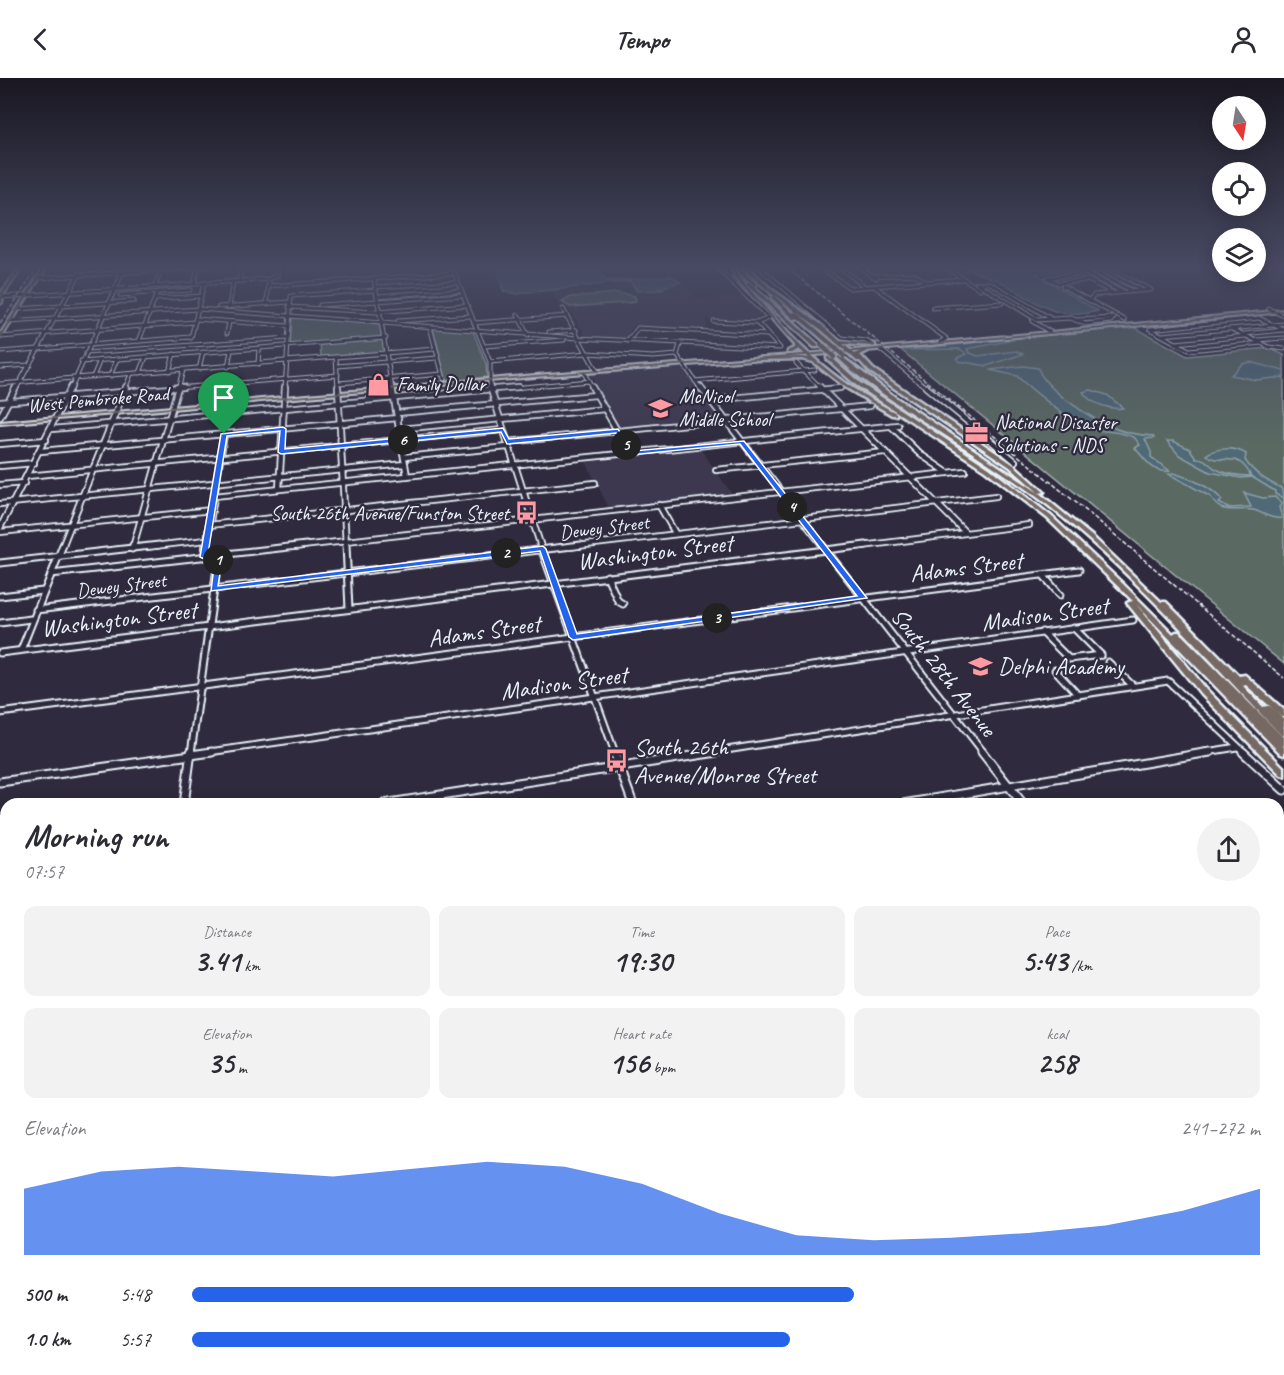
<!DOCTYPE html>
<html lang="en">
<head>
<meta charset="utf-8">
<style>
	body { margin:0; font-family:Caveat,sans-serif; background:#f2f2f3; color:#2b2b33; height:100vh; display:flex; flex-direction:column; font-size:22px; white-space:nowrap }
	* { box-sizing:border-box; margin:0 }
	p { font-size:20px; color:#7c7c81 }
	.icon { flex:none; width:33px; height:33px; fill:none; stroke:currentColor; stroke-width:2; stroke-linecap:round; stroke-linejoin:round }
	.map { position:relative; flex:1; overflow:hidden }
	.drawer { position:absolute; left:0px; top:720px; width:1284px; height:578px; display:flex; flex-direction:column; background:#fff; border-radius:18px 18px 0 0; box-shadow:0 3px 15px #0003 }
	.drawer>* { flex:none }
	.needle { width:39px; rotate:168deg }
	.controls { position:absolute; left:1212px; top:18px; display:grid; gap:12px }
	.controls a { display:grid; place-items:center; width:54px; height:54px; border-radius:50%; background:#fff; box-shadow:0 3px 15px #0003; font-size:30px }
	.pin { position:absolute; display:grid; place-items:center; width:51px; height:51px; color:#fff; margin:-62px -26px; border-radius:50% 50% 50% 0; rotate:-45deg; box-shadow:0 0 6px #0007 }
	.pin .icon { rotate:45deg }
	.km { position:absolute; width:30px; height:30px; margin:-15px; border-radius:50%; background:#222; color:#fff; font-size:16px; line-height:30px; text-align:center }
	.round { display:grid; place-items:center; flex:none; width:63px; height:63px; border-radius:32px; background:#f2f2f3 }
	.overview { display:flex; align-items:center; justify-content:space-between; height:102px; padding:0 24px }
	h1 { font-size:33px; font-weight:800; line-height:45px }
	.figures { display:grid; grid-template-columns:repeat(3,1fr); gap:9px; height:102px; padding:6px 24px }
	.figures div { display:grid; align-content:center; border-radius:12px; background:#f2f2f3; text-align:center }
	.figures b { font-size:30px; font-weight:800 }
	.figures small { font-size:16px; font-weight:400 }
	.figures p { font-size:16px }
	.chart { height:168px; padding:12px 24px }
	.chart p { display:flex; justify-content:space-between }
	.chart svg { width:100%; height:108px; margin-top:6px; fill:#2563eb; opacity:.7 }
	ul { padding:0 24px; list-style:none; font-size:20px }
	li { display:grid; grid-template-columns:96px 72px 1fr; align-items:center; height:45px }
	li i { height:15px; border-radius:8px; background:#2563eb }
	header { display:flex; justify-content:space-between; align-items:center; height:78px; padding:0 24px; background:#fff; font-size:27px; font-weight:800 }
	.map>svg:first-child { display:block }
	.built { fill:#3d394f }
	.green { fill:#5a6b62; stroke:#a1aead; stroke-width:1.5 }
	.water { fill:#4f6976; stroke:#8c9faa; stroke-width:1.5 }
	.lines { fill:none; stroke-linecap:round; stroke-linejoin:round }
	.minor-far4-casing { stroke:#e8f1f8; stroke-width:5 }
	.minor-far3-casing { stroke:#e8f1f8; stroke-width:8 }
	.minor-far2-casing { stroke:#e8f1f8; stroke-width:9 }
	.minor-far1-casing { stroke:#e8f1f8; stroke-width:11 }
	.minor-casing { stroke:#e8f1f8; stroke-width:14 }
	.major-casing { stroke:#e8f1f8; stroke-width:4 }
	.highway-casing { stroke:#e8f1f8; stroke-width:5 }
	.minor-far4 { stroke:#2f2a3d; stroke-width:3 }
	.minor-far3 { stroke:#2f2a3d; stroke-width:4.5 }
	.minor-far2 { stroke:#2f2a3d; stroke-width:5 }
	.minor-far1 { stroke:#2f2a3d; stroke-width:7 }
	.minor { stroke:#2f2a3d; stroke-width:9 }
	.major { fill:#766964; fill-rule:evenodd }
	.highway { fill:#766964; fill-rule:evenodd }
	.rail { stroke:#e8f1f8; stroke-width:1.5; stroke-dasharray:4.5 2; stroke-linecap:butt }
	.highway-bridge-casing { stroke:#e8f1f8; stroke-width:7; stroke-linecap:butt }
	.highway-bridge { stroke:#766964; stroke-width:4.5 }
	.route { fill:#2563eb; stroke:#fff; stroke-width:1.5; fill-rule:evenodd }
	.labels { text-anchor:middle; stroke-width:4.5; stroke-linejoin:round; paint-order:stroke }
	.far-poi-label { font-size:20px; fill:#e8f1f8; stroke:#2f2a3d; text-anchor:start }
	.far-street-label { font-size:20px; fill:#e8f1f8; stroke:#2f2a3d }
	.street-label { font-size:24px; fill:#e8f1f8; stroke:#2f2a3d }
	.poi-label { font-size:24px; fill:#e8f1f8; stroke:#2f2a3d; text-anchor:start }
</style>
</head>
<body>
<header><svg class="icon" aria-label="back" viewBox="0 0 24 24"><path d="M15 5l-7 7 7 7"/></svg>Tempo<svg class="icon" aria-label="person" viewBox="0 0 24 24"><circle cx="12" cy="8" r="4"/><path d="M4 21q1-7 8-7t8 7"/></svg></header>
<div class="map">
<svg width="1284" height="1297" viewBox="0 0 1284 1297">
	<rect width="100%" height="100%" fill="#2f2a3d"/>
	<filter id="ink" filterUnits="userSpaceOnUse"><feTurbulence type="fractalNoise" baseFrequency=".0167" numOctaves="2"/><feDisplacementMap in="SourceGraphic" scale="12" xChannelSelector="R" yChannelSelector="G"/><feConvolveMatrix kernelMatrix="1 2 1 2 8 2 1 2 1" color-interpolation-filters="sRGB"/></filter>
	<g filter="url(#ink)">
		<!-- built -->
		<g class="built">
			<path d="M676 197 698 221 743 217 767 240 750 244 706 241V252L634 248 626 261 587 259 569 231H562L550 212 611 208 607 202Z"/>
			<path d="M676 289 682 291 721 341 621 351 590 296Z"/>
			<path d="M700 370 732 416 609 430 585 382Z"/>
		</g>
		<!-- green -->
		<g class="green">
			<path d="M617 215 635 218 636 224 570 229 562 224 571 219Z"/>
			<path d="M292 239 381 247 385 274 321 279 320 265 290 267Z"/>
			<path d="M1134 249 1187 278 1269 270 1284 277V586L900 271Z"/>
			<path d="M433 250 473 253 486 286 487 299 446 303Z"/>
		</g>
		<!-- water -->
		<g class="water">
			<path d="M497 189H595L607 203 671 198 680 204 659 210 664 212H661L637 213 630 203 516 216 503 213Z"/>
			<path d="M964 189H1100L1036 196 1098 233C1057 245 1036 223 1003 205 990 198 978 197 964 189Z"/>
			<path d="M1011 261 1013 262 967 271 970 275 978 278 1017 273 1023 276 987 288 958 283 957 280 967 276 960 271 905 272Z"/>
			<path d="M1250 284 1284 293V299L1256 302 1231 297 1242 286Z"/>
			<path d="M1023 288 1038 290C1044 311 1092 341 1112 349 1124 355 1140 357 1153 358L1154 360 1145 361 1151 374V379L1170 393C1153 396 1145 381 1135 370L1140 367 1135 360C1118 351 1099 355 1081 349 1076 347 1023 305 1017 298L990 292Z"/>
			<path d="M1091 312 1107 317 1123 330C1110 332 1089 325 1083 314Z"/>
			<path d="M1167 363H1173L1190 371 1196 380C1207 380 1207 386 1216 391 1227 397 1238 398 1251 398 1237 370 1222 389 1206 377 1216 369 1235 369 1246 376L1245 382C1254 396 1267 403 1281 410L1284 420 1275 416V413L1252 399 1241 400 1210 394 1179 377Z"/>
			<path d="M1174 395C1191 401 1210 408 1222 422L1219 425 1228 430 1251 429 1244 415 1263 420 1275 419 1282 426 1279 429 1282 440C1273 442 1263 435 1254 432 1238 429 1220 439 1211 419L1169 396Z"/>
		</g>
		<g class="lines">
			<defs>
				<g id="minor-far4">
					<path d="M452 189 490 284V311"/>
					<path d="M759 189 842 260 866 263 873 267"/>
					<path d="M820 189 850 210 963 201"/>
					<path d="M839 189 863 207"/>
					<path d="M860 189 876 200"/>
					<path d="M945 189 980 211"/>
					<path d="M1256 190 1260 189"/>
					<path d="M1082 192 1109 191 1151 212"/>
					<path d="M1090 192 1132 213"/>
					<path d="M1101 192 1141 212"/>
					<path d="M1083 194 1122 214"/>
					<path d="M1085 195 1047 200 1058 205 1089 202"/>
					<path d="M873 198 914 196 925 203"/>
					<path d="M38 200 208 189"/>
					<path d="M374 201 392 311"/>
					<path d="M1088 202 1113 215"/>
					<path d="M239 203 241 189"/>
					<path d="M977 205 1037 242 1071 240 1085 246 1112 243 1110 240"/>
					<path d="M977 205H990L1050 240"/>
					<path d="M194 206 198 189"/>
					<path d="M155 208 162 190"/>
					<path d="M269 208 454 195"/>
					<path d="M874 208 947 261 941 264"/>
					<path d="M1063 208 1125 242"/>
					<path d="M375 209 457 204"/>
					<path d="M120 217 190 212"/>
					<path d="M377 218 461 212"/>
					<path d="M0 219 269 201 277 198 278 189"/>
					<path d="M155 221 201 218"/>
					<path d="M1089 222 1094 217 1149 212"/>
					<path d="M267 226 269 204"/>
					<path d="M320 227 463 217"/>
					<path d="M219 229 290 224"/>
					<path d="M229 229 233 203"/>
					<path d="M289 229 376 234 467 227"/>
					<path d="M933 230 1002 225"/>
					<path d="M18 231 134 223"/>
					<path d="M563 231 596 292"/>
					<path d="M1269 231 1284 238"/>
					<path d="M518 237 528 258"/>
					<path d="M196 241 288 248"/>
					<path d="M1076 242 1114 240"/>
					<path d="M398 243 471 238"/>
					<path d="M713 243 757 245 769 240 716 189"/>
					<path d="M1032 243 1050 254"/>
					<path d="M10 244 198 231 578 260 780 270 757 245"/>
					<path d="M474 245 567 238"/>
					<path d="M430 249 444 301"/>
					<path d="M1232 251 1269 269 1284 271"/>
					<path d="M549 254 576 252"/>
					<path d="M227 255 229 244"/>
					<path d="M1244 256 1284 252"/>
					<path d="M1162 257 1284 246"/>
					<path d="M0 259 195 244"/>
					<path d="M191 260 204 205"/>
					<path d="M1257 262 1284 260"/>
					<path d="M139 263 157 215"/>
					<path d="M628 263 638 250 767 257"/>
					<path d="M1176 265 1246 258"/>
					<path d="M1262 265 1189 272 1150 251 1259 240 1284 252"/>
					<path d="M680 266 677 277 701 311"/>
					<path d="M484 268 564 262"/>
					<path d="M880 271 928 311"/>
					<path d="M0 274 191 259"/>
					<path d="M86 275 288 260"/>
					<path d="M336 279 338 311"/>
					<path d="M81 284 386 260"/>
					<path d="M490 284 587 275 653 279 677 277"/>
					<path d="M796 285 822 311"/>
					<path d="M258 286 259 270"/>
					<path d="M337 288 437 280"/>
					<path d="M0 289 30 287"/>
					<path d="M228 289 231 272"/>
					<path d="M199 291 203 274"/>
					<path d="M169 293 174 276"/>
					<path d="M140 295 146 279"/>
					<path d="M584 295 593 311"/>
					<path d="M110 298 117 281"/>
					<path d="M93 299 100 282"/>
					<path d="M695 303 815 292"/>
					<path d="M339 305 442 296"/>
					<path d="M0 306 435 271"/>
					<path d="M16 311 83 189"/>
					<path d="M71 311 125 189"/>
					<path d="M125 311 131 296"/>
					<path d="M164 311 338 297"/>
					<path d="M178 311 183 292"/>
					<path d="M285 311 291 218 376 212"/>
					<path d="M501 311 589 303"/>
					<path d="M830 311 840 310"/>
				</g>
				<g id="minor-far3">
					<path d="M338 309 346 469"/>
					<path d="M392 309 407 398"/>
					<path d="M490 309 541 469"/>
					<path d="M592 309 630 375"/>
					<path d="M700 309 824 469"/>
					<path d="M820 309 965 454"/>
					<path d="M926 309 1015 383"/>
					<path d="M710 322 840 310"/>
					<path d="M0 324 183 309"/>
					<path d="M397 335 596 317"/>
					<path d="M0 339 16 309"/>
					<path d="M891 348 920 376 948 395"/>
					<path d="M52 351 518 309"/>
					<path d="M400 351 605 331"/>
					<path d="M507 364 870 328"/>
					<path d="M0 366 46 362"/>
					<path d="M41 373 398 340"/>
					<path d="M404 379 508 369"/>
					<path d="M0 388 34 385"/>
					<path d="M716 392 885 374"/>
					<path d="M27 398 503 352"/>
					<path d="M0 407 24 405"/>
					<path d="M279 411 285 309"/>
					<path d="M214 418 898 347"/>
					<path d="M0 426 405 386"/>
					<path d="M659 427 675 455"/>
					<path d="M209 447 595 405"/>
					<path d="M0 450 71 309"/>
					<path d="M0 454 212 432"/>
					<path d="M62 469 126 309"/>
					<path d="M133 469 178 309"/>
					<path d="M145 469 206 462"/>
					<path d="M206 469 229 325"/>
					<path d="M293 469 965 393"/>
					<path d="M569 469 996 418"/>
					<path d="M854 469 1029 447"/>
				</g>
				<g id="minor-far2">
					<path d="M346 467 349 531"/>
					<path d="M540 467 615 675"/>
					<path d="M822 467 984 675"/>
					<path d="M132 471 133 467"/>
					<path d="M204 479 206 467"/>
					<path d="M0 485 159 467"/>
					<path d="M51 496 306 467"/>
					<path d="M1043 497 1060 517"/>
					<path d="M607 498 618 523 623 526"/>
					<path d="M0 518 43 513"/>
					<path d="M36 532 581 467"/>
					<path d="M0 545 31 541"/>
					<path d="M1074 550 1101 577"/>
					<path d="M1042 554 1069 581 1101 577"/>
					<path d="M21 572 63 467"/>
					<path d="M0 575 866 467"/>
					<path d="M1108 584 1133 608"/>
					<path d="M1055 592 1078 617"/>
					<path d="M0 635 1079 492"/>
					<path d="M191 675 219 476"/>
					<path d="M202 675 1133 542"/>
					<path d="M707 675 1168 603 1245 675"/>
					<path d="M1201 675 1237 669"/>
				</g>
				<g id="minor-far1">
					<path d="M614 674 633 726"/>
					<path d="M982 674 1023 726"/>
					<path d="M1243 674 1284 712"/>
					<path d="M0 704 212 674"/>
					<path d="M184 726 191 674"/>
					<path d="M383 726 717 674"/>
					<path d="M903 726 1210 674"/>
					<path d="M1278 756 1284 755"/>
					<path d="M0 786 6 785"/>
					<path d="M1278 812 1284 811"/>
					<path d="M0 882 6 881"/>
				</g>
				<g id="minor">
					<path d="M1278 1032 1284 1030"/>
					<path d="M1278 1054 1284 1062"/>
					<path d="M1278 1235 1284 1233"/>
					<path d="M833 1292 835 1297"/>
					<path d="M111 1297 112 1292"/>
					<path d="M1060 1297 1080 1292"/>
				</g>
				<g id="major">
					<path d="M20 189H23L4 216 2 225 0 226V216Z"/>
					<path d="M44 189H47L2 259 0 260V256Z"/>
					<path d="M1284 232V234L866 273 535 299 0 346V344L535 297 866 271Z"/>
					<path d="M1284 865V873L1278 874V866Z"/>
					<path d="M1284 880V888L1278 889V881Z"/>
					<path d="M6 994V1004L0 1005V995Z"/>
					<path d="M6 1140V1164L0 1165V1143Z"/>
					<path d="M179 1292H214L211 1297H177Z"/>
				</g>
				<g id="highway">
					<path d="M733 189H738L756 206V208H754Z"/>
					<path d="M742 189H747L771 211 826 250 840 263 875 266V268H873L843 266 855 276 864 271H868V273L860 277 873 291 1014 387 1044 414 1039 415 1093 459 1161 524H1166L1239 598 1245 597 1284 632V638H1281L1246 607 1243 608 1263 629 1267 628H1270L1284 641V649L1282 648 1284 650V658L1281 657C1209 582 1140 502 1059 436 1011 397 957 366 905 331 882 315 857 299 837 279L841 278 895 319 1039 415 1010 389 869 293 860 283H857L822 252 771 215Z"/>
					<path d="M732 191H734L737 197C767 232 796 268 833 296 852 311 874 323 896 335V337H892L845 309 813 284 802 281 756 282V281L758 280 802 279 809 280 799 271 792 275H788V273L795 270V267L734 198Z"/>
					<path d="M747 205H749L818 267V269H814L747 207Z"/>
					<path d="M772 218H774L793 235 797 234 833 265V267H829L798 240 794 241 772 220Z"/>
					<path d="M827 279H831L860 305 989 390 1051 438 1122 505 1173 556 1176 554H1179L1284 660V668L1282 667 1284 669V677L1281 676 1136 526 1207 612 1284 690V698L1281 697 1201 616 1127 525 1129 524 1133 523 1047 440 985 392 856 307 827 281Z"/>
				</g>
			</defs>
			<!-- minor-far4 casing -->
			<use href="#minor-far4" class="minor-far4-casing"/>
			<!-- minor-far3 casing -->
			<use href="#minor-far3" class="minor-far3-casing"/>
			<!-- minor-far2 casing -->
			<use href="#minor-far2" class="minor-far2-casing"/>
			<!-- minor-far1 casing -->
			<use href="#minor-far1" class="minor-far1-casing"/>
			<!-- minor casing -->
			<use href="#minor" class="minor-casing"/>
			<!-- major casing -->
			<use href="#major" class="major-casing"/>
			<!-- highway casing -->
			<use href="#highway" class="highway-casing"/>
			<!-- minor-far4 -->
			<use href="#minor-far4" class="minor-far4"/>
			<!-- minor-far3 -->
			<use href="#minor-far3" class="minor-far3"/>
			<!-- minor-far2 -->
			<use href="#minor-far2" class="minor-far2"/>
			<!-- minor-far1 -->
			<use href="#minor-far1" class="minor-far1"/>
			<!-- minor -->
			<use href="#minor" class="minor"/>
			<!-- major -->
			<use href="#major" class="major"/>
			<!-- highway -->
			<use href="#highway" class="highway"/>
			<!-- rail -->
			<g class="rail">
				<path d="M786 189 1095 440 1284 600"/>
				<path d="M0 246 38 189"/>
			</g>
			<defs>
				<g id="highway-bridge">
					<path d="M831 266 844 278"/>
					<path d="M821 267 834 279"/>
				</g>
			</defs>
			<!-- highway-bridge casing -->
			<use href="#highway-bridge" class="highway-bridge-casing"/>
			<!-- highway-bridge -->
			<use href="#highway-bridge" class="highway-bridge"/>
		</g>
	</g>
	<!-- sky -->
	<linearGradient id="sky" x2="0" y2="1"><stop stop-color="#1a1722"/><stop offset="0.51" stop-color="#474a62"/><stop offset="1" stop-color="#474a62" stop-opacity="0"/></linearGradient>
	<rect width="1284" height="371" fill="url(#sky)"/>
	<!-- route -->
	<path class="route" d="M283 349 286 351 285 371 503 350 509 361 618 351 633 373 744 363 867 520 573 562 569 559 540 473 211 513 215 480 204 481 200 479 221 356ZM280 353 278 374 281 376 501 354 507 366 616 355 630 377 740 366 857 518 577 556 546 471 543 468 218 508 223 477 219 474 208 476 227 358Z"/>
	<!-- icons -->
	<defs>
		<symbol id="shop-bare" viewBox="-9 -9 18 18"><path d="M-5-2.5h2.3a2.7 3.5 0 0 1 5.4 0H5L5.5 6h-11ZM-1.5-2.5h3a1.5 2.3 0 0 0-3 0Z" fill="#ff9aa2" stroke="#2f2a3d" stroke-width="2.5" paint-order="stroke"/></symbol>
		<symbol id="school-bare" viewBox="-9 -9 18 18"><path d="M0-5L7-2L0 1L-7-2ZM-4 1L0 2.5L4 1V4Q0 6-4 4Z" fill="#ff9aa2" stroke="#2f2a3d" stroke-width="2.5" paint-order="stroke"/></symbol>
		<symbol id="office-bare" viewBox="-9 -9 18 18"><path d="M-6-3h4V-5.5h4V-3h4V5H-6ZM-1-4.5V-3h2v-1.5ZM-6 0V1H6V0Z" fill="#ff9aa2" stroke="#2f2a3d" stroke-width="2.5" paint-order="stroke"/></symbol>
		<symbol id="bus-bare" viewBox="-9 -9 18 18"><path d="M-5-6H5V4H4V6H2V4H-2V6H-4V4H-5ZM-3.5-4V0h7V-4ZM-3.5 1.2v1.5H-2V1.2ZM2 1.2v1.5H3.5V1.2Z" fill="#ff9aa2" stroke="#2f2a3d" stroke-width="2.5" paint-order="stroke"/></symbol>
	</defs>
	<g fill-rule="evenodd">
		<use href="#shop-bare" x="362" y="290" width="33" height="33"/>
		<use href="#school-bare" x="644" y="314" width="33" height="33"/>
		<use href="#office-bare" x="960" y="338" width="33" height="33"/>
		<use href="#bus-bare" x="510" y="418" width="33" height="33"/>
		<use href="#school-bare" x="964" y="572" width="33" height="33"/>
		<use href="#bus-bare" x="600" y="666" width="33" height="33"/>
	</g>
	<g class="labels">
		<!-- far-poi labels -->
		<g class="far-poi-label">
			<text x="397" y="313">Family Dollar</text>
			<text x="679" y="325">McNicol<tspan x="679" dy="23">Middle School</tspan></text>
			<text x="995" y="351">National Disaster<tspan x="995" dy="23">Solutions - NDS</tspan></text>
			<text x="509" y="442" text-anchor="end">South 26th Avenue/Funston Street</text>
		</g>
		<!-- far-street labels -->
		<g class="far-street-label">
			<text transform="translate(98 321) rotate(-5)" y="7">West Pembroke Road</text>
			<text transform="translate(604 449) rotate(-7)" y="7">Dewey Street</text>
			<text transform="translate(121 507) rotate(-7)" y="7">Dewey Street</text>
		</g>
		<!-- street labels -->
		<g class="street-label">
			<text transform="translate(655 474) rotate(-7)" y="8">Washington Street</text>
			<text transform="translate(966 489) rotate(-7)" y="8">Adams Street</text>
			<text transform="translate(1045 536) rotate(-8)" y="8">Madison Street</text>
			<text transform="translate(119 541) rotate(-7)" y="8">Washington Street</text>
			<text transform="translate(484 553) rotate(-8)" y="8">Adams Street</text>
			<text transform="translate(944 594) rotate(52)" y="8">South 28th Avenue</text>
			<text transform="translate(564 605) rotate(-8)" y="8">Madison Street</text>
		</g>
		<!-- poi labels -->
		<g class="poi-label">
			<text x="998" y="596">Delphi Academy</text>
			<text x="634" y="677">South 26th<tspan x="634" dy="28">Avenue/Monroe Street</tspan></text>
		</g>
	</g>
</svg>
<div class="controls">
<a><svg class="needle" viewBox="-14 -14 28 28"><path d="M0-13l5 13h-10z" fill="#e53935"/><path d="M0 13l5-13h-10z" fill="#7c7c81"/></svg></a>
<a><svg class="icon" aria-label="locate" viewBox="0 0 24 24"><circle cx="12" cy="12" r="6"/><path d="M12 2v4M12 18v4M2 12h4M18 12h4"/></svg></a>
<a><svg class="icon" aria-label="layers" viewBox="0 0 24 24"><path d="M12 4l9 5-9 5-9-5zM3 14l9 5 9-5"/></svg></a>
</div>
<div class="pin" style="left:224px;top:356px;background:#1e9e55"><svg class="icon" aria-label="arrive" viewBox="0 0 24 24"><path d="M6 21V4h12l-3 4 3 4H6"/></svg></div>
<b class="km" style="left:218px;top:482px">1</b>
<b class="km" style="left:506px;top:475px">2</b>
<b class="km" style="left:717px;top:540px">3</b>
<b class="km" style="left:792px;top:429px">4</b>
<b class="km" style="left:626px;top:367px">5</b>
<b class="km" style="left:403px;top:362px">6</b>
<section class="drawer">
<div class="overview"><div><h1>Morning run</h1><p>07:57</p></div><a class="round"><svg class="icon" aria-label="share" viewBox="0 0 24 24"><path d="M12 15V3M7 8l5-5 5 5M5 13v7h14v-7"/></svg></a></div>
<div class="figures">
<div><p>Distance</p><b>3.41<small> km</small></b></div>
<div><p>Time</p><b>19:30</b></div>
<div><p>Pace</p><b>5:43<small> /km</small></b></div>
</div>
<div class="figures">
<div><p>Elevation</p><b>35<small> m</small></b></div>
<div><p>Heart rate</p><b>156<small> bpm</small></b></div>
<div><p>kcal</p><b>258</b></div>
</div>
<div class="chart"><p><span>Elevation</span>241–272 m</p>
<svg viewBox="0 0 160 44" preserveAspectRatio="none"><path d="M0 44V17L10 10L20 8L30 10L40 12L50 9L60 6L70 8L80 15L90 27L100 36L110 38L120 37L130 35L140 32L150 26L160 17V44z"/></svg>
</div>
<ul>
<li><b>500 m</b>5:48<i style="width:62%"></i></li>
<li><b>1.0 km</b>5:57<i style="width:56%"></i></li>
</ul>
</section>
</div>
</body>
</html>
